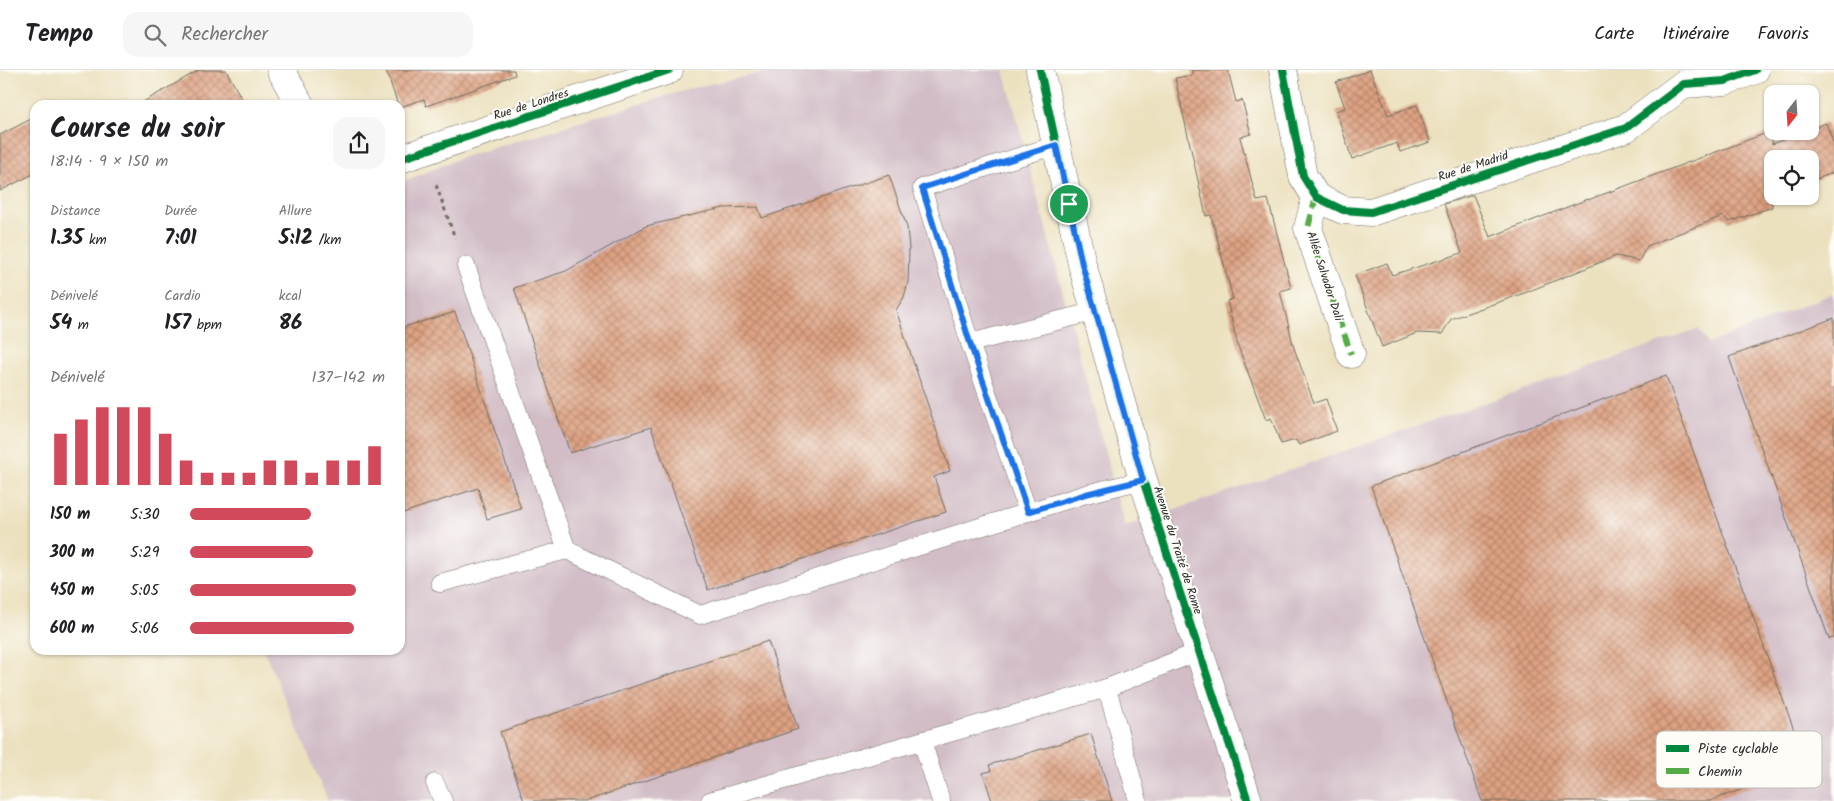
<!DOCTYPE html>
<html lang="fr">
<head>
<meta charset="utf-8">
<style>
	body { margin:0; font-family:Kalam,sans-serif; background:#f6f6f6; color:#202124; height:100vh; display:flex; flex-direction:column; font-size:19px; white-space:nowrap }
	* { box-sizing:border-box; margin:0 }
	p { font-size:16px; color:#757577 }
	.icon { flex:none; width:28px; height:28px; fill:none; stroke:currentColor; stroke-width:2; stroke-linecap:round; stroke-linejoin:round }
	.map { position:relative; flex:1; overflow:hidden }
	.details { position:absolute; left:30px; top:30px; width:375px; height:555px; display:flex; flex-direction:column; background:#fff; border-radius:15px; box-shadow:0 1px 4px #0004 }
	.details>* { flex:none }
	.needle { width:32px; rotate:197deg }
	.fabs { position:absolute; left:1764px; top:15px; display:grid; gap:10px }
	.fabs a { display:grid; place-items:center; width:55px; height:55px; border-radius:10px; background:#fff; box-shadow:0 1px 4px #0004; font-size:25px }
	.pin { position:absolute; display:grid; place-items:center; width:42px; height:42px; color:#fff; margin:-21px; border:2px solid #fff; border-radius:50%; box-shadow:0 1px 5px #0007 }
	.round { display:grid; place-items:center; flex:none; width:52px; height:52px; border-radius:15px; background:#f6f6f6 }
	.head { display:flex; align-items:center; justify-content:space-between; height:85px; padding:0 20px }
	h1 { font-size:28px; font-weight:700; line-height:38px }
	.stats { display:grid; grid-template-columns:repeat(3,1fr); gap:8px; height:85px; padding:5px 20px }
	.stats div { display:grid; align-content:center }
	.stats b { font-size:21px; font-weight:700 }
	.stats small { font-size:14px; font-weight:400 }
	.stats p { font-size:14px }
	.chart { height:140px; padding:10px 20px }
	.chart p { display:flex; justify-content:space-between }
	.chart svg { width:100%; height:90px; margin-top:5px; stroke:#d1495b; stroke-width:6 }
	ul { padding:0 20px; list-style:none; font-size:16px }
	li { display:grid; grid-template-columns:80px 60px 1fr; align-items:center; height:38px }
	li i { height:12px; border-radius:6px; background:#d1495b }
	header { display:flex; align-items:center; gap:30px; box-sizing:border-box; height:70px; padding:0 25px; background:#fff; border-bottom:1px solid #e0e0e0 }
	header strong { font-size:24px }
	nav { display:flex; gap:28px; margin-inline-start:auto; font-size:18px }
	.search { width:350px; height:45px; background:#f6f6f6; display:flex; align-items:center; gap:12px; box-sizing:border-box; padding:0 18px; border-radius:15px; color:#757577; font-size:19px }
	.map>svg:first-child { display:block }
	.industrial { fill:#d2bdc7 }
	.building { fill:url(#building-cross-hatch) }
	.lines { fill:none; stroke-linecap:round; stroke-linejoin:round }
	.service-casing { stroke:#6f6b5f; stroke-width:19 }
	.minor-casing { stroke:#6f6b5f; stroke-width:29 }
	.path { stroke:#6f6b5f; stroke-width:3; stroke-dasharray:4 4; stroke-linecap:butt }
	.service { stroke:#fff; stroke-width:18 }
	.minor { stroke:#fff; stroke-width:28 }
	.quiet { stroke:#54ab44; stroke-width:6; stroke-dasharray:12 6; stroke-linecap:butt }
	.cycleway-casing { stroke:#fdfcf7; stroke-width:11 }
	.cycleway { stroke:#00873e; stroke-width:8 }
	.route-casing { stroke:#fff; stroke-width:10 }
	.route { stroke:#1a73e8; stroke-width:6 }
	.labels { text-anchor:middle; stroke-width:4; stroke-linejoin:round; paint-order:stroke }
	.street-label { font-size:12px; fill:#2b2b2b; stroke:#fdfcf7 }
	.key { fill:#fdfcf7; stroke:#bebdba; stroke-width:1 }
	.key-label { font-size:14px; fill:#2b2b2b }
</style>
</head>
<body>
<header>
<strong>Tempo</strong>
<div class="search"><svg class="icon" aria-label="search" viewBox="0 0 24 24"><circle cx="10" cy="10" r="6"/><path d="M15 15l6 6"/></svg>Rechercher</div>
<nav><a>Carte</a><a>Itinéraire</a><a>Favoris</a></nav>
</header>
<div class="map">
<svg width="1834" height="731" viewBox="0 0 1834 731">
	<defs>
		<pattern id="building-cross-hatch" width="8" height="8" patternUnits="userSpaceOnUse" patternTransform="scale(1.25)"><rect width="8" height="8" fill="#dea282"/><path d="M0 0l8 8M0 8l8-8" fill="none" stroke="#b4846b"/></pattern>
	</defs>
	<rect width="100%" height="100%" fill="#fdfcf7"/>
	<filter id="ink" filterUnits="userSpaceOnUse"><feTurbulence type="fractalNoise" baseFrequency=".02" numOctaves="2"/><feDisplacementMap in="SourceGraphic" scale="10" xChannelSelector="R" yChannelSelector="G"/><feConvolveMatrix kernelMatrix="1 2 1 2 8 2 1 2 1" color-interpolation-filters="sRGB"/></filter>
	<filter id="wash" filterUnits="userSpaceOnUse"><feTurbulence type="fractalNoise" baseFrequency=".0096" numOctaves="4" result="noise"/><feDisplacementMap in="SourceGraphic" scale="20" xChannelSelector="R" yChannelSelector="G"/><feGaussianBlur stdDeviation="1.12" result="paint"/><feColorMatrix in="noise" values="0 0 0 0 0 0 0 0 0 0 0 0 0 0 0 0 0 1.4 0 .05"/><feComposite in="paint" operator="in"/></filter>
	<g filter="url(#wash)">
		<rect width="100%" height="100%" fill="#ece1bf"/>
		<!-- industrial -->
		<path class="industrial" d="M777 0H1004L1125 457 1699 259 1708 274 1834 223V731H328L264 580H400V113L460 88 696 17Z"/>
		<g id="blocks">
			<!-- building -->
			<g class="building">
				<path d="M199 0H226L245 35H138Z"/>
				<path d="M386 0H514L515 5 426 36 424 29 400 37V35H398Z"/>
				<path d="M1192 0H1228L1236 32 1242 30 1251 64 1240 67 1257 131 1268 129 1291 218 1280 221 1294 278 1314 333 1326 329 1337 361 1299 375 1296 370 1281 374 1271 348 1266 350 1238 276 1227 231 1233 229 1211 145 1206 146 1175 8 1192 5Z"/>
				<path d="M1370 0 1388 45 1417 35 1430 72 1400 82 1397 73 1352 89 1336 41 1345 38 1336 12Z"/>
				<path d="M35 47V103L0 121V65Z"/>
				<path d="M1826 53 1834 75V102L1810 112V89H1772V137L1729 152 1723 146 1647 176 1639 191 1616 186 1527 222 1451 249 1442 264 1417 263 1382 277 1355 205 1387 193 1392 205 1462 183 1444 134 1473 125 1490 167 1588 129V130L1772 61V74L1805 61H1810V59Z"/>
				<path d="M889 105 907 157 909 178 908 212 904 227 896 240 950 401 934 407 946 442 708 520 651 357 570 383 514 218 566 201 646 156 723 138 758 137 762 148Z"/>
				<path d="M455 242 521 439 487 449 478 418 400 444V258Z"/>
				<path d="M1834 248V568L1829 569 1729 287Z"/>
				<path d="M1666 306 1807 696 1710 731H1482L1371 416Z"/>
				<path d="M768 571 798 659 586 731H524L500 662Z"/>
				<path d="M1091 664 1112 731H992L983 703 991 701 989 695Z"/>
			</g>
		</g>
	</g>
	<g filter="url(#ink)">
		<use href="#blocks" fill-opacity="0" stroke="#6f6b5f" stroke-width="1"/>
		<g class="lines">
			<defs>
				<g id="service">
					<path d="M466 196 567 480"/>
					<path d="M970 273 1096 241"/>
					<path d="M1028 442 1086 424 1143 410"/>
					<path d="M440 513 567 480 700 545 1028 442 970 273 922 118 1056 75"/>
					<path d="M922 671 941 731"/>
					<path d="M435 713 443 731"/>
					<path d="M710 731 1107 618"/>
					<path d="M1138 731 1107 618 1200 581"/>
				</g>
				<g id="minor">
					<path d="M281 0 300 35"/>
					<path d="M1040 0 1082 194 1143 410 1248 731"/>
					<path d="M1283 0 1303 106 1316 127 1343 140 1371 142 1626 58 1684 14 1725 11 1755 0"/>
					<path d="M400 89 669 0"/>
					<path d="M1316 127 1308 158 1351 284"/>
				</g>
			</defs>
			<!-- service casing -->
			<use href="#service" class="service-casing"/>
			<!-- minor casing -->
			<use href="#minor" class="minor-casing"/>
			<!-- path -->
			<path class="path" d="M436 115 455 168"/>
			<!-- service -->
			<use href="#service" class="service"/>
			<!-- minor -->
			<use href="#minor" class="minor"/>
			<!-- quiet -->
			<path class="quiet" d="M1316 127 1308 158 1351 284"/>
			<defs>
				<g id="cycleway">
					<path d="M1040 0 1082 194 1143 410 1248 731"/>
					<path d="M1283 0 1303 106 1316 127 1343 140 1371 142 1626 58 1684 14 1725 11 1755 0"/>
					<path d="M400 89 669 0"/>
				</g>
			</defs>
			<!-- cycleway casing -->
			<use href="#cycleway" class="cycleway-casing"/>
			<!-- cycleway -->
			<use href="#cycleway" class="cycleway"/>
		</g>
	</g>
	<g class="lines" filter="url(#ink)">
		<defs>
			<path id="route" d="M1056 75 1082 194 1143 410 1086 424 1028 442 970 273 922 118Z"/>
		</defs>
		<!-- route casing -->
		<use href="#route" class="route-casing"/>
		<!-- route -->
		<use href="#route" class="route"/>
	</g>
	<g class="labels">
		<!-- street labels -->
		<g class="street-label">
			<text transform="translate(531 34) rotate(-18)" y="4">Rue de Londres</text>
			<text transform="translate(1473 96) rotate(-18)" y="4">Rue de Madrid</text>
			<text transform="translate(1325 206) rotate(72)" y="4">Allée Salvador Dali</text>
			<text transform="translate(1178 480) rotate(72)" y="4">Avenue du Traité de Rome</text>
		</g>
	</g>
	<!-- legend -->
	<rect x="1656" y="661" width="166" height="57" rx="8" class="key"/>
	<rect x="1666" y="675" width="23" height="7" fill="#00873e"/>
	<rect x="1666" y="698" width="23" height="6" fill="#54ab44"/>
	<g class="key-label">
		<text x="1698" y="683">Piste cyclable</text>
		<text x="1698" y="706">Chemin</text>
	</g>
</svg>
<div class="fabs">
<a><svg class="needle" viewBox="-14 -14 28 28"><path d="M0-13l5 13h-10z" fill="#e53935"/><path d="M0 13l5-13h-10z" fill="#757577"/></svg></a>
<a><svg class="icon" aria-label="locate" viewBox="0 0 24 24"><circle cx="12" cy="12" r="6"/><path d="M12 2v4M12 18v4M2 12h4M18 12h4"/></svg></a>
</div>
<div class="pin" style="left:1069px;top:134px;background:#1e9e55"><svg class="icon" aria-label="arrive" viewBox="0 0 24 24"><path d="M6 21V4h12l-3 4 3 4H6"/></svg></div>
<section class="details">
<div class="head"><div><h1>Course du soir</h1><p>18:14 · 9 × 150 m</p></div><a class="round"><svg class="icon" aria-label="share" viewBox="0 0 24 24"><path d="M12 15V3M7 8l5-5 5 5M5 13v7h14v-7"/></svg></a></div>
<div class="stats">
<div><p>Distance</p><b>1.35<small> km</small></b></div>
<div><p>Durée</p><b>7:01</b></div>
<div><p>Allure</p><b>5:12<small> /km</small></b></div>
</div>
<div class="stats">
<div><p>Dénivelé</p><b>54<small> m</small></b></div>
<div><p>Cardio</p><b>157<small> bpm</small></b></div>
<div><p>kcal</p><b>86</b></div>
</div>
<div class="chart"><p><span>Dénivelé</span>137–142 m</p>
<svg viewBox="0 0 160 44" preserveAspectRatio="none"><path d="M5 44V19M15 44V12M25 44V6M35 44V6M45 44V6M55 44V19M65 44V32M75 44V38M85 44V38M95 44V38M105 44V32M115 44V32M125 44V38M135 44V32M145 44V32M155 44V25"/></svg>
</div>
<ul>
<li><b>150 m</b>5:30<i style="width:62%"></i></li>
<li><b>300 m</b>5:29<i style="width:63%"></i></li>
<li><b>450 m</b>5:05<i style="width:85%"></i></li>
<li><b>600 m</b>5:06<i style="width:84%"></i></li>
</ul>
</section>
</div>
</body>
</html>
